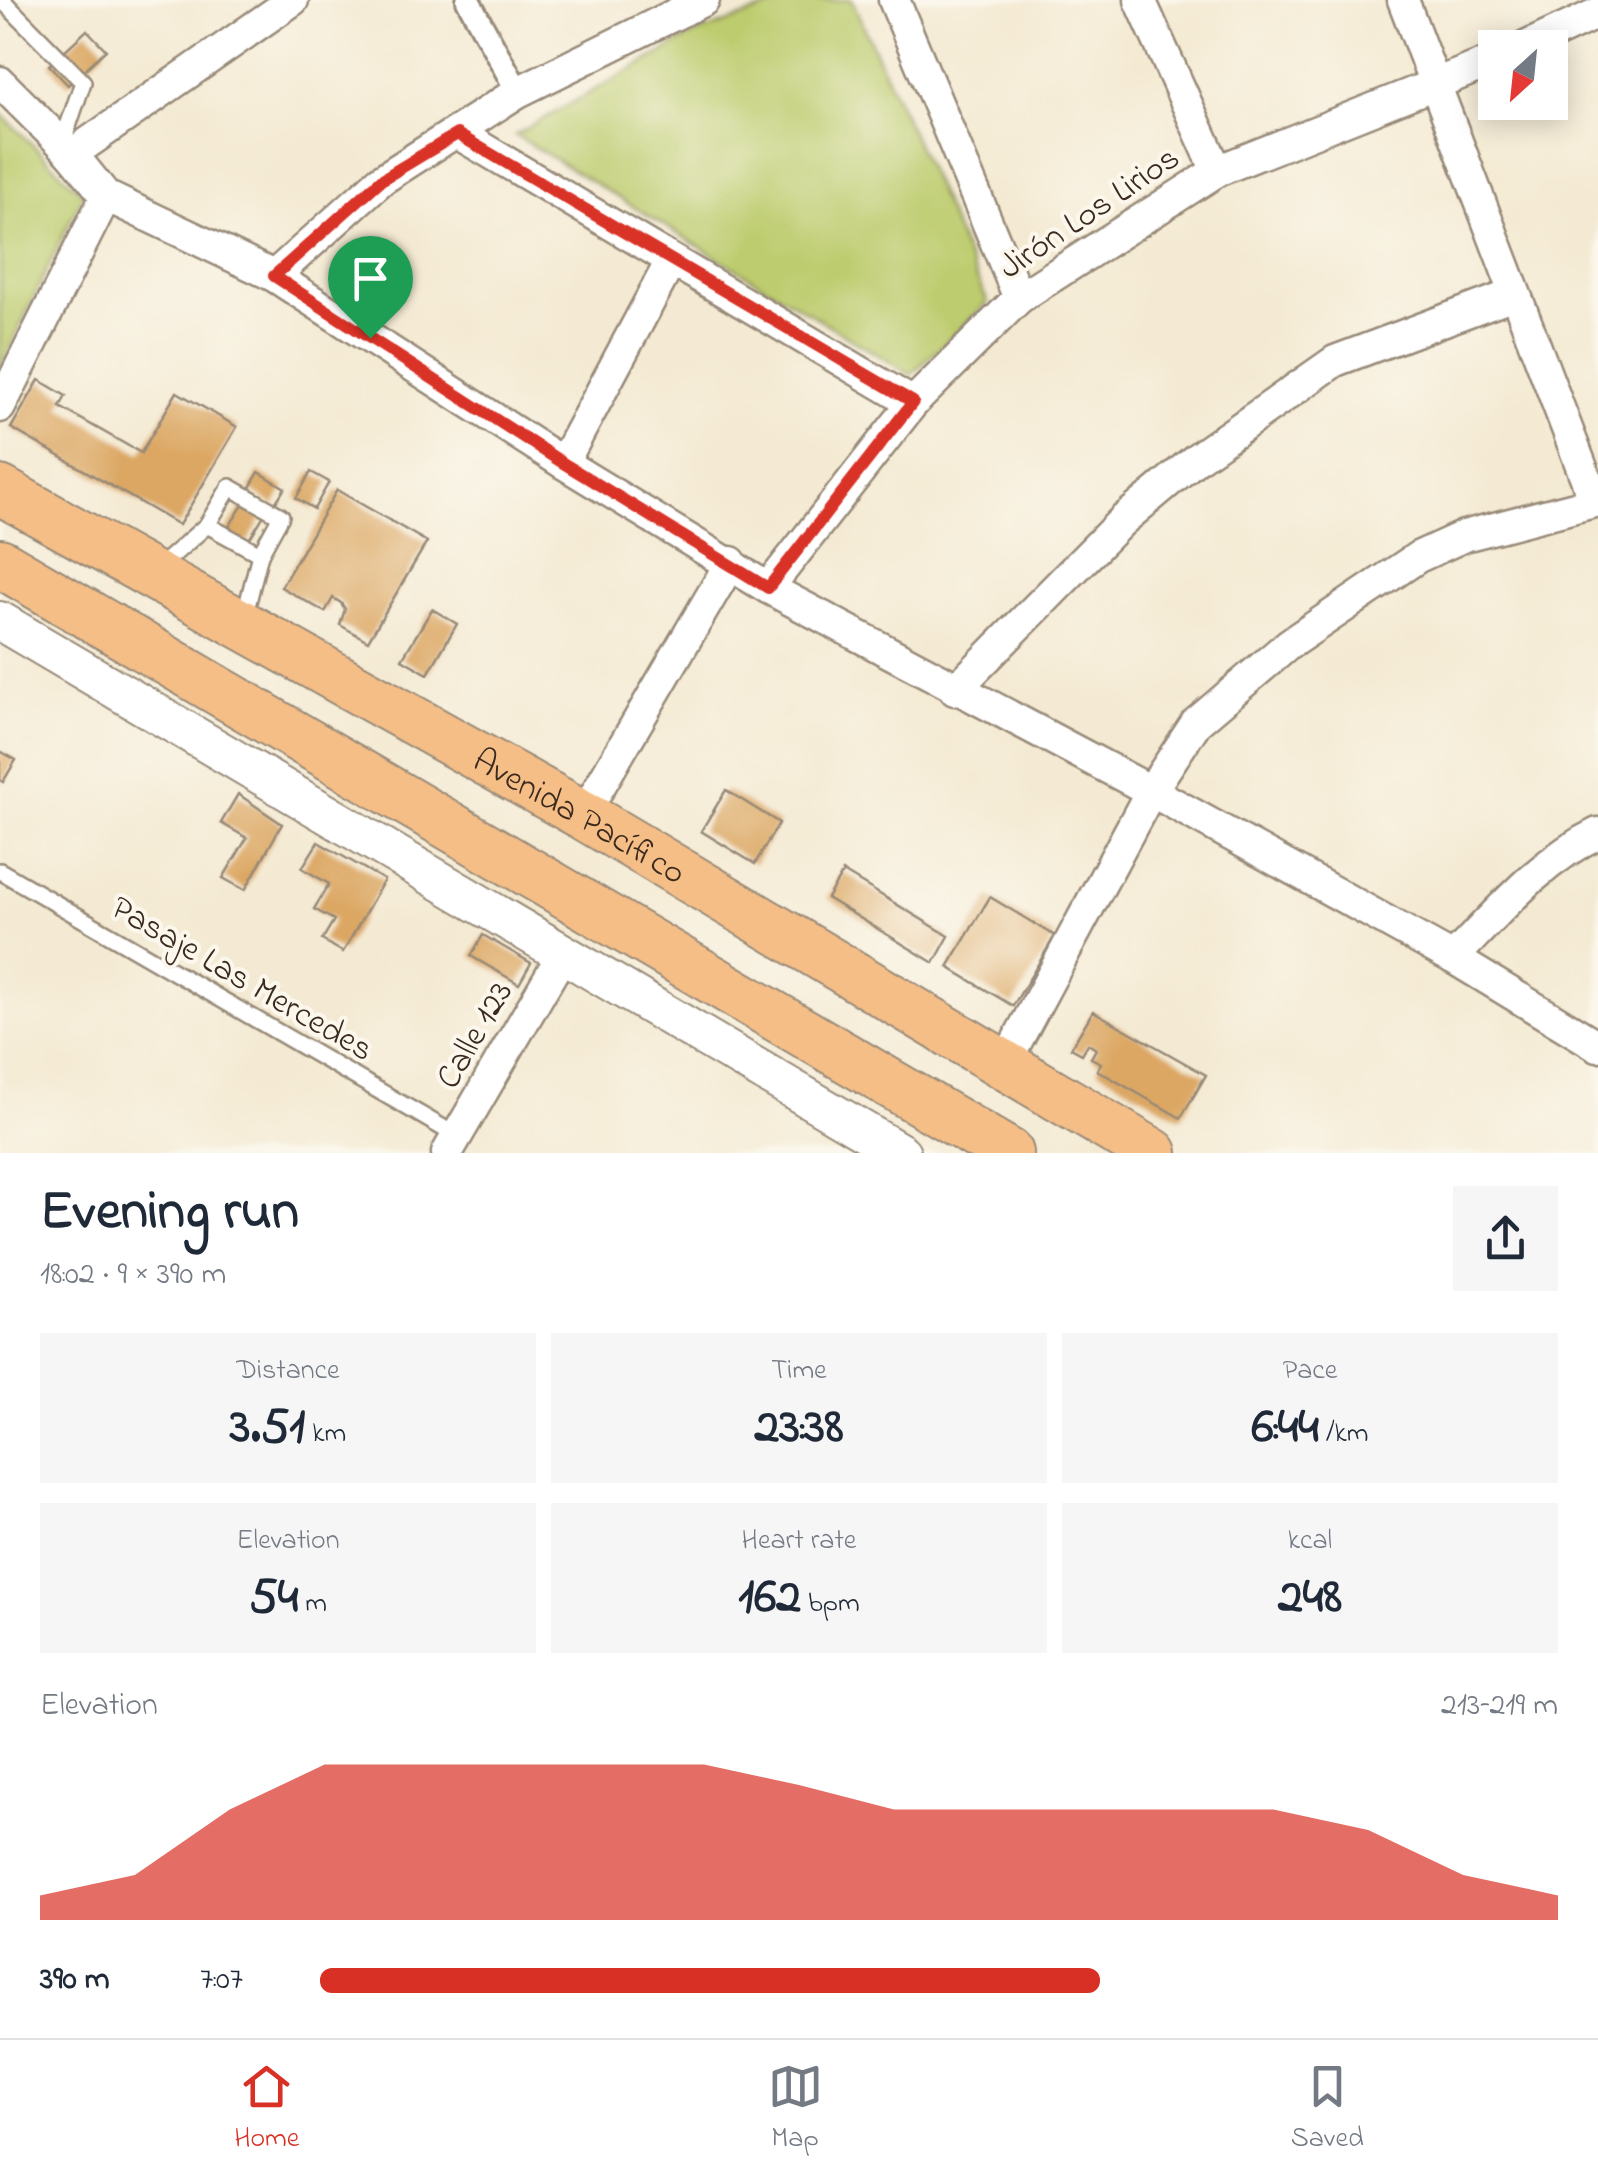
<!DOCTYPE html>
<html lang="en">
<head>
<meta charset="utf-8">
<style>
	body { margin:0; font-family:"Indie Flower",sans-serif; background:#f6f6f7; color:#1f2937; height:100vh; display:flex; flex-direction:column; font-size:38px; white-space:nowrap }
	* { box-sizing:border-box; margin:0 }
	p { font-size:32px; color:#747a83 }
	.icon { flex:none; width:55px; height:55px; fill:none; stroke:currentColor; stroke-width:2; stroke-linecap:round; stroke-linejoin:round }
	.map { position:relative; height:1153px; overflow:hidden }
	.sheet { display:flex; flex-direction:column; background:#fff; flex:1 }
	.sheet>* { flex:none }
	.needle { width:65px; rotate:207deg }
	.buttons { position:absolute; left:1478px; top:30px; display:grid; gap:20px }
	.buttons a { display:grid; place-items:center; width:90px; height:90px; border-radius:0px; background:#fff; box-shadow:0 5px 25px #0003; font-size:50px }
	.pin { position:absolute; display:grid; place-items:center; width:85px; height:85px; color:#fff; margin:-102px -42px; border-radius:50% 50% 50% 0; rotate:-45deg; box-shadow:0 0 10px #0007 }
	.pin .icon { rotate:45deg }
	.round { display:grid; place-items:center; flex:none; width:105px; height:105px; border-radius:0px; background:#f6f6f7 }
	.headline { display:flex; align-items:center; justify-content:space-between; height:170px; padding:0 40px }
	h1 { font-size:55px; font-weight:800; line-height:75px }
	.stats { display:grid; grid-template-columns:repeat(3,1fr); gap:15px; height:170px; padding:10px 40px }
	.stats div { display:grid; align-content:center; border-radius:0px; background:#f6f6f7; text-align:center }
	.stats b { font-size:50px; font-weight:800 }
	.stats small { font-size:28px; font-weight:400 }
	.stats p { font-size:28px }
	.chart { height:280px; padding:20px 40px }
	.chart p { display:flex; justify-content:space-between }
	.chart svg { width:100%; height:180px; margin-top:10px; fill:#d93025; opacity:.7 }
	ul { padding:0 40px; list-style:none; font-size:32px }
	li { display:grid; grid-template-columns:160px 120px 1fr; align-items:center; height:75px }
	li i { height:25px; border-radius:12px; background:#d93025 }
	.dock { display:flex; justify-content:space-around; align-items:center; height:140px; border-top:2px solid #e0e1e3; background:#fff; font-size:28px; color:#747a83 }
	.dock a { display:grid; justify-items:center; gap:5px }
	.dock .on { color:#d93025 }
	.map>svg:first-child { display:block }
	.green { fill:#bdcc6e; stroke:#7c7b46; stroke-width:2.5 }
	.building { fill:#dca764 }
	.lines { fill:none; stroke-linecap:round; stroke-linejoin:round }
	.service-casing { stroke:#988a78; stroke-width:20 }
	.pedestrian-casing { stroke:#988a78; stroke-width:28 }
	.minor-casing { stroke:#988a78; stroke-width:35 }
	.tertiary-casing { stroke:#988a78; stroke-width:42 }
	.primary-casing { stroke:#988a78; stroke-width:52 }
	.service { stroke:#fff; stroke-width:15 }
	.pedestrian { stroke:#fff; stroke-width:22 }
	.minor { stroke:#fff; stroke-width:30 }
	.tertiary { stroke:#fff; stroke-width:38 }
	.primary { stroke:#f6be87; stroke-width:48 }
	.route-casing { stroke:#fff; stroke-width:20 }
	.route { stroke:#d93025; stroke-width:12 }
	.labels { text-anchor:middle; stroke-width:8; stroke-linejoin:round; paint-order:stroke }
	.street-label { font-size:35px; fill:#3b2a1e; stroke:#fbf7ec }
</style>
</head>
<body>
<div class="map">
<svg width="1598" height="1153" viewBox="0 0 1598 1153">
	<rect width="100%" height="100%" fill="#fbf7ec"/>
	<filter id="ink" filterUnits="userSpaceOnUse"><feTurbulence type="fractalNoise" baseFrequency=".01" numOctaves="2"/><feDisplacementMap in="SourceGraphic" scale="20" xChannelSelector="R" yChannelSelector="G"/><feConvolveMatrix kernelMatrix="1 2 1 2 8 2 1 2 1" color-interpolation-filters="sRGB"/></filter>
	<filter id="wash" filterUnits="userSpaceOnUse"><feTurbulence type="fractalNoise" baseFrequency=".0048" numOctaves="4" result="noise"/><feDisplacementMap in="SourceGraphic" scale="40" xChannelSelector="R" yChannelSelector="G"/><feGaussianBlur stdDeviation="2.25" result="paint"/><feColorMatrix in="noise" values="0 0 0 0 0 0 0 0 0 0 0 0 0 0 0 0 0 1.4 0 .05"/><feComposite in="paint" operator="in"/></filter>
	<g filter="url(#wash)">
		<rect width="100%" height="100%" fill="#f4ead3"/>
		<!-- green -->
		<g class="green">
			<path d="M790 0H852L988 303 911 375 515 135 693 35Z"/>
			<path d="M0 113 83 194 0 369Z"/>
		</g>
		<g id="blocks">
			<!-- building -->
			<g class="building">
				<path d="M87 30 106 50 68 85 49 65Z"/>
				<path d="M39 380 66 396 60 407 141 453 177 392 237 427 179 525 11 428Z"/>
				<path d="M259 472 285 488 274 505 249 489Z"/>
				<path d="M311 472 329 482 314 509 296 498Z"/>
				<path d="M337 490 427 542 368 641 340 625 345 609 341 603 333 598 325 612 281 587Z"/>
				<path d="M244 503 264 515 242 551 222 538Z"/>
				<path d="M432 609 457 624 428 674 402 659Z"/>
				<path d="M0 751 16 760 3 782 0 780Z"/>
				<path d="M726 790 779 823 755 864 701 831Z"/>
				<path d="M238 794 282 824 245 890 223 878 247 838 221 823Z"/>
				<path d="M318 842 384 880 343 952 322 940 334 920 314 909 329 884 302 868Z"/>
				<path d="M843 872 949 936 934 963 827 898Z"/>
				<path d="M990 897 1055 936 1013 1006 948 967Z"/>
				<path d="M483 935 531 963 519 984 471 956Z"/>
				<path d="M1093 1011 1206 1075 1181 1118 1097 1070 1101 1063 1091 1058 1096 1049 1088 1044 1082 1054 1071 1048Z"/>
			</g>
		</g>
	</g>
	<g filter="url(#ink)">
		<use href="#blocks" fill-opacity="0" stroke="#988a78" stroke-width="2.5"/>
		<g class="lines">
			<defs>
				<g id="service">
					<path d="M2 0 83 82 62 144"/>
					<path d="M207 525 230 487 281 516 260 554"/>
					<path d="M157 569 207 525 260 554 244 618"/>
					<path d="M0 871 457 1136"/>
				</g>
				<path id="pedestrian" d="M468 0 518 92"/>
				<g id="minor">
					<path d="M894 0 1019 298"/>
					<path d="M1140 0 1217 171"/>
					<path d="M1403 0 1595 502"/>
					<path d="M1523 48 1598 13"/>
					<path d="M0 82 72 154 106 196 274 276 563 463 768 588 1151 791 1453 958 1598 1046"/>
					<path d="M457 133 913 403"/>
					<path d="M72 154 293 0"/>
					<path d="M274 276 381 180 518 92 704 0"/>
					<path d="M0 407 106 196"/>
					<path d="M563 463 670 263"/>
					<path d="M768 588 913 403 1019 298 1217 171 1495 60"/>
					<path d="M955 690 1122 521 1197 458 1335 361 1514 294"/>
					<path d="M583 815 731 562"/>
					<path d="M1453 958C1498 912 1540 861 1598 833"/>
					<path d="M1004 1065 1151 791 1196 723 1289 644 1418 557 1464 536 1598 501"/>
					<path d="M447 1153 564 952"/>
				</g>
				<path id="tertiary" d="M0 621 901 1153"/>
				<g id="primary">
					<path id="s1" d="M0 490 583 815 1153 1153"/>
					<path d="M0 563 1009 1153"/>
				</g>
			</defs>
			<!-- service casing -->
			<use href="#service" class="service-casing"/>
			<!-- pedestrian casing -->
			<use href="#pedestrian" class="pedestrian-casing"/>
			<!-- minor casing -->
			<use href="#minor" class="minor-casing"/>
			<!-- tertiary casing -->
			<use href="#tertiary" class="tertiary-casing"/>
			<!-- primary casing -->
			<use href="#primary" class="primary-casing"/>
			<!-- service -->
			<use href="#service" class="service"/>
			<!-- pedestrian -->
			<use href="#pedestrian" class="pedestrian"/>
			<!-- minor -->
			<use href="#minor" class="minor"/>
			<!-- tertiary -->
			<use href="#tertiary" class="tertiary"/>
			<!-- primary -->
			<use href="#primary" class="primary"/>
		</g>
	</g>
	<g class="lines" filter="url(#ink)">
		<defs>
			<path id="route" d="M457 134 913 402 768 588 563 463 274 276 381 180Z"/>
		</defs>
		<!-- route casing -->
		<use href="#route" class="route-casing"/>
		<!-- route -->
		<use href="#route" class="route"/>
	</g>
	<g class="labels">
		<!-- street labels -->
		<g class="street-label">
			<text transform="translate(1088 211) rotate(-34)" y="12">Jirón Los Lirios</text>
			<text dy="12" stroke="none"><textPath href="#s1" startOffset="665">Avenida Pacífico</textPath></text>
			<text transform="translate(243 977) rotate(30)" y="12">Pasaje Las Mercedes</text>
			<text transform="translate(473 1034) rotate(-60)" y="12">Calle 123</text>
		</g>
	</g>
</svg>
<div class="buttons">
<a><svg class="needle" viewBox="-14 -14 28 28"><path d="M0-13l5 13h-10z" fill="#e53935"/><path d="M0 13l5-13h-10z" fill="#747a83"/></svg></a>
</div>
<div class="pin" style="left:370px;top:338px;background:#1e9e55"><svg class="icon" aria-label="arrive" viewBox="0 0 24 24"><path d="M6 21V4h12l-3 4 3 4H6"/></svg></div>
</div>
<section class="sheet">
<div class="headline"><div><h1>Evening run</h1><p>18:02 · 9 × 390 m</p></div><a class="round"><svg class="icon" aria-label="share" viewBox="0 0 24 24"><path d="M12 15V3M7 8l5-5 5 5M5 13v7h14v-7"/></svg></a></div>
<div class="stats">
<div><p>Distance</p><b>3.51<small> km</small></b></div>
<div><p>Time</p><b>23:38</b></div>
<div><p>Pace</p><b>6:44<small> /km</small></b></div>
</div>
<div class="stats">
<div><p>Elevation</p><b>54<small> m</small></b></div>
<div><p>Heart rate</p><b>162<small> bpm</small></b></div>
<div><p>kcal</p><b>248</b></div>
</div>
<div class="chart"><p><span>Elevation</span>213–219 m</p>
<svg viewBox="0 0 160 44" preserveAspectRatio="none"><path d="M0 44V38L10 33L20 17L30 6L40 6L50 6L60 6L70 6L80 11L90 17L100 17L110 17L120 17L130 17L140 22L150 33L160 38V44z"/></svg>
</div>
<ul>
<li><b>390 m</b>7:07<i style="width:63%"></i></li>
</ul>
</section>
<nav class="dock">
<a class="on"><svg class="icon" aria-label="home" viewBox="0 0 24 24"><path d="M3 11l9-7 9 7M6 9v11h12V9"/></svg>Home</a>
<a><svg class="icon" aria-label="map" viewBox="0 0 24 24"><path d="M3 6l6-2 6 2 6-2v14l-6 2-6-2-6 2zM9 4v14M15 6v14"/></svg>Map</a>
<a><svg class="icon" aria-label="saved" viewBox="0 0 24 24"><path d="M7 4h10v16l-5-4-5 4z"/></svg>Saved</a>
</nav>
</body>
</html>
